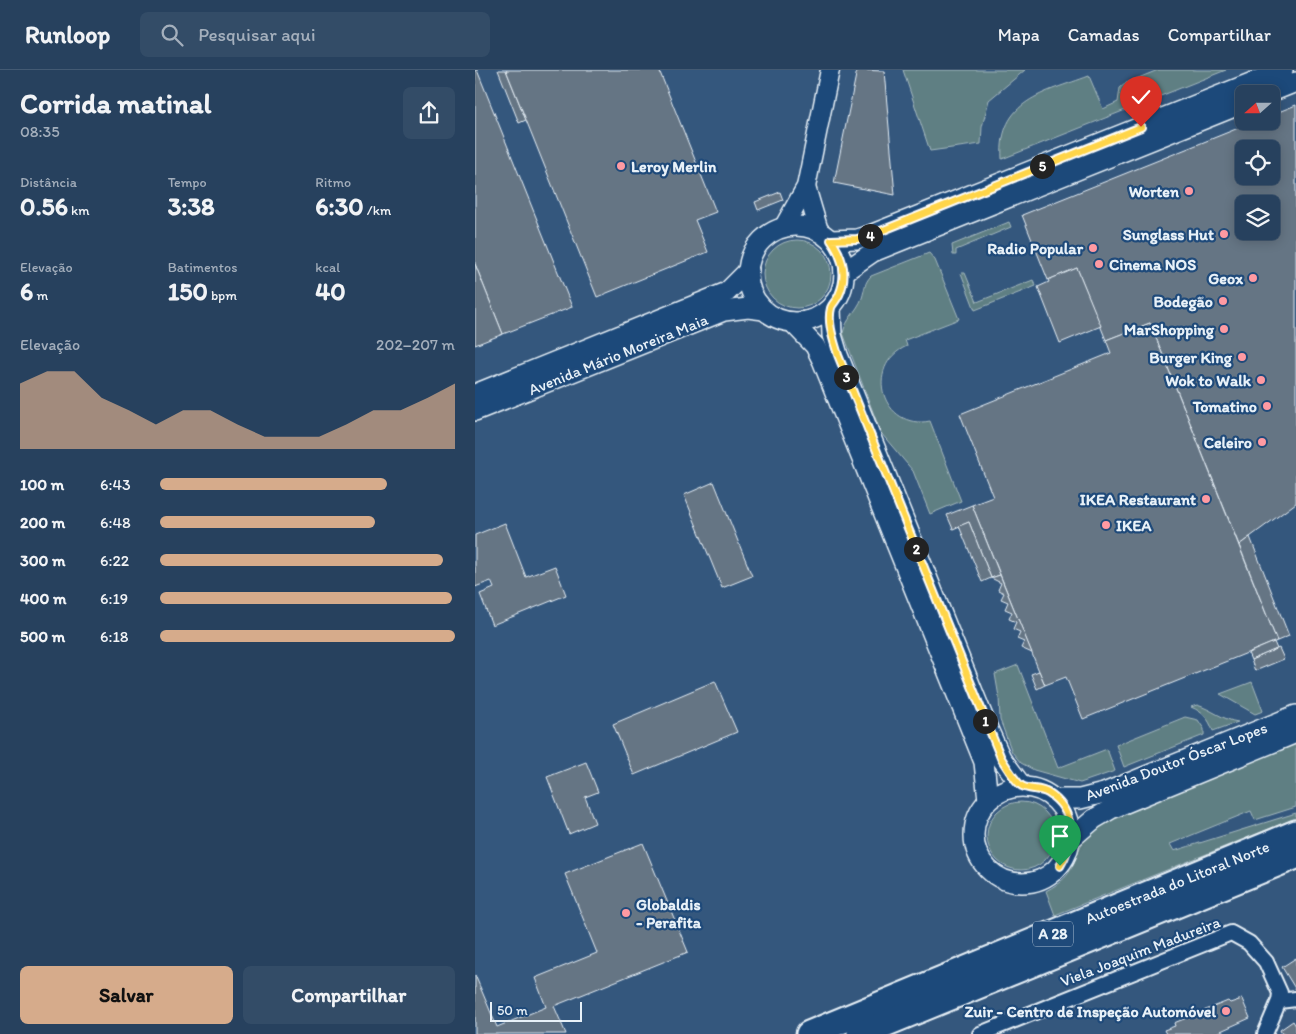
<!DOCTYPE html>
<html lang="pt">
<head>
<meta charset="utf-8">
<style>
	body { margin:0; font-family:Itim,sans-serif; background:#334c67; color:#f1f3f6; height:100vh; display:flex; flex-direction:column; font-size:19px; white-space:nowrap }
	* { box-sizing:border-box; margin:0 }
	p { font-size:16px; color:#a4afbc }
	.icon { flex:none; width:28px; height:28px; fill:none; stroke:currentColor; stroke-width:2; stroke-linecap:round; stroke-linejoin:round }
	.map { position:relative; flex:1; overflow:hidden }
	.sheet { display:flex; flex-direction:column; background:#27415e; width:475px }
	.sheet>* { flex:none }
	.needle { width:32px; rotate:249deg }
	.buttons { position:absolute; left:760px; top:15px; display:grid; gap:10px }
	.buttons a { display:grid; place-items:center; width:45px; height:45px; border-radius:8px; background:#27415e; box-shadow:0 2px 12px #0003,0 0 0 1px #435a73; font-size:25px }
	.scale { position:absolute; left:15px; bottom:12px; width:92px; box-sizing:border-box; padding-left:5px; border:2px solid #e8f1f8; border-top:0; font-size:14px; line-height:18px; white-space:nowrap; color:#e8f1f8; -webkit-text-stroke:4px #1f4a7a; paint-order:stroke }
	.pin { position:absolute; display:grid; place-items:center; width:42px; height:42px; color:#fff; margin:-51px -21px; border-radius:50% 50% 50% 0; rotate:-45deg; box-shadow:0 0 5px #0007 }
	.pin .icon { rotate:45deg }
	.km { position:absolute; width:25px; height:25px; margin:-12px; border-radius:50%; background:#222; color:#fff; font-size:14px; line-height:25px; text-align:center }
	.round { display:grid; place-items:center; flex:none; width:52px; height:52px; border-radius:8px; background:#334c67 }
	.summary { display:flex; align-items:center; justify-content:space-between; height:85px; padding:0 20px }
	h1 { font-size:28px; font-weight:800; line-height:38px }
	.stats { display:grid; grid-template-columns:repeat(3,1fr); gap:8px; height:85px; padding:5px 20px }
	.stats div { display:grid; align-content:center }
	.stats b { font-size:25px; font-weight:800 }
	.stats small { font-size:14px; font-weight:400 }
	.stats p { font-size:14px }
	.chart { height:140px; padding:10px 20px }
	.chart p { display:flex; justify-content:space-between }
	.chart svg { width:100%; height:90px; margin-top:5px; fill:#d6ab8b; opacity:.7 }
	.cta { display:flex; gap:10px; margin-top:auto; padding:10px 20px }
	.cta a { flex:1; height:58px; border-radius:8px; background:#d6ab8b; color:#111; font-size:20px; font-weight:800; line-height:58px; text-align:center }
	.cta a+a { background:#334c67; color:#f1f3f6 }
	ul { padding:0 20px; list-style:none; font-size:16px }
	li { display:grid; grid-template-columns:80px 60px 1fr; align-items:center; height:38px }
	li i { height:12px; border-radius:6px; background:#d6ab8b }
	header { display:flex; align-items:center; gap:30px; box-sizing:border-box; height:70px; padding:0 25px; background:#27415e; border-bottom:1px solid #435a73 }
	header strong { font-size:24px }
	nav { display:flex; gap:28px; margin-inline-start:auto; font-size:18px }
	.search { width:350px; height:45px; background:#334c67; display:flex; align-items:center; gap:12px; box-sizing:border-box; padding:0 18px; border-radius:8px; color:#a4afbc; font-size:19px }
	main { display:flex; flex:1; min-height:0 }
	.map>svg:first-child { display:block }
	.green { fill:#5f7f83; stroke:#a4b8be }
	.building { fill:#657484; stroke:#e8f1f8; fill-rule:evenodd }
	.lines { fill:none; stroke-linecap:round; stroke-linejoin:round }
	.minor-casing { stroke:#e8f1f8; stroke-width:18 }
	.tertiary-casing { stroke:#e8f1f8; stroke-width:21 }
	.secondary-casing { stroke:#e8f1f8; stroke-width:22 }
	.motorway-casing { stroke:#e8f1f8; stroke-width:29 }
	.minor { stroke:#1f4a7a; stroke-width:14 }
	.tertiary { stroke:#1f4a7a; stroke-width:18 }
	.secondary { stroke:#1f4a7a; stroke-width:19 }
	.motorway { stroke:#1f4a7a; stroke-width:25 }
	.route-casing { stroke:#fff; stroke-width:10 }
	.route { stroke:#ffd54a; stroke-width:6 }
	.poi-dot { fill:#ff9aa2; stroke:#1f4a7a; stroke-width:2 }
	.labels { text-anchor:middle; stroke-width:4.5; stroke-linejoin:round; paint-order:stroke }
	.shield { fill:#1f4a7a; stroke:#acbfd2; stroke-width:1 }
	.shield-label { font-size:15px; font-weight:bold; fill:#e8f1f8 }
	.poi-label { font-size:16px; font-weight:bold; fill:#e8f1f8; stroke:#1f4a7a; text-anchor:end }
	.street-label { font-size:16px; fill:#e8f1f8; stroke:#1f4a7a }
</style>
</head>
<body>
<header>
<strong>Runloop</strong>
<div class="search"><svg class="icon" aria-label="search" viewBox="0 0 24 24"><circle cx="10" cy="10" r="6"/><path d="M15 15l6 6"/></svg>Pesquisar aqui</div>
<nav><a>Mapa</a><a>Camadas</a><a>Compartilhar</a></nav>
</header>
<main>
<section class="sheet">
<div class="summary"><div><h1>Corrida matinal</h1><p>08:35</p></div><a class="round"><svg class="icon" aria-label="share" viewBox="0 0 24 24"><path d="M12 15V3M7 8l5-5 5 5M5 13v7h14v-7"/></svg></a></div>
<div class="stats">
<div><p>Distância</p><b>0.56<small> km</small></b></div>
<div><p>Tempo</p><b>3:38</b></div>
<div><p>Ritmo</p><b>6:30<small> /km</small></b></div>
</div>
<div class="stats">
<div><p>Elevação</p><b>6<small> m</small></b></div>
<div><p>Batimentos</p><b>150<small> bpm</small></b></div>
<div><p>kcal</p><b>40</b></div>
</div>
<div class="chart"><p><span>Elevação</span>202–207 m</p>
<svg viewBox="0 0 160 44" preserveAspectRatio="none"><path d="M0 44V12L10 6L20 6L30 19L40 25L50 32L60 25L70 25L80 32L90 38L100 38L110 38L120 32L130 25L140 25L150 19L160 12V44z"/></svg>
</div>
<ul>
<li><b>100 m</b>6:43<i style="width:77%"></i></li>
<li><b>200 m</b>6:48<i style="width:73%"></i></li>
<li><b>300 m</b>6:22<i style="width:96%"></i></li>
<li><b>400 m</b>6:19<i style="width:99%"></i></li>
<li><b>500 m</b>6:18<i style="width:100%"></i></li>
</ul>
<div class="cta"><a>Salvar</a><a>Compartilhar</a></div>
</section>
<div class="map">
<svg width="821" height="964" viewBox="0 0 821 964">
	<rect width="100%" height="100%" fill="#34577d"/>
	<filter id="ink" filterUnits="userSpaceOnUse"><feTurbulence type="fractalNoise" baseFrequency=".02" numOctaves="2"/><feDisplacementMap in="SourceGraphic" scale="10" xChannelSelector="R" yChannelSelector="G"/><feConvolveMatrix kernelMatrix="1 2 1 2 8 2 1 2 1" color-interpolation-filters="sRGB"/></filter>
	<g filter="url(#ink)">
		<!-- green -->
		<g class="green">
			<path d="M428 0H550L514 30 507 57 506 74 455 81Z"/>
			<path d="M683 0H751L527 89C523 30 569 23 614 6L628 39 643 32 645 18 651 13Z"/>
			<path d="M534 152 536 157 481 180V185H478L477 175Z"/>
			<circle cx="322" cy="204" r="34"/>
			<path d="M454 183 460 190 484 249 430 270 432 276C387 296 408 361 455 351L486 431 455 444 438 401 406 363 368 263C371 249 382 241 387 228 390 219 389 213 396 206Z"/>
			<path d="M486 203H490L502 232 558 210 561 216 500 240Z"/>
			<path d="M543 595 583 698 632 679 640 701 605 713 559 700 546 693 537 682 525 650 524 627 520 604Z"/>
			<path d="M777 612 788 641 780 644 745 624Z"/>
			<path d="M722 635C736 639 748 650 763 652L738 661C734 649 728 642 716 637Z"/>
			<path d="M710 647 723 650 729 659V665L649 697 641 675Z"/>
			<path d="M821 672V737L780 750 776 741 695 774 699 781 821 743V748L580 845 571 821C604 803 594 793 611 767 614 762 620 757 624 752Z"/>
			<circle cx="546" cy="766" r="34"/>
		</g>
		<!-- building -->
		<g class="building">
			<path d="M0 0H2L97 237 28 264 0 194Z"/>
			<path d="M23 0H31L51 50 44 53Z"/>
			<path d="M31 0H184L241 142 220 150 233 182 122 227Z"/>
			<path d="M382 0 409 1 420 125 359 113Z"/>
			<path d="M821 35V433L764 475 675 253 631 270 602 198 573 210 547 145 781 51H796V45ZM769 79H796V106H769ZM769 134H796V161H769Z"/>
			<path d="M305 122 308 130 283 140 280 132Z"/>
			<path d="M0 194 28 264 0 275Z"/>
			<path d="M602 198 626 256 585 273 563 217 574 212 573 210Z"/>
			<path d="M675 253 802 571 608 649 591 607 570 615 564 601 497 435 518 427 485 344 636 283 631 270Z"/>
			<path d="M239 412 277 506 247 518 209 425Z"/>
			<path d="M497 435 525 505 516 508 494 452 478 459 472 445Z"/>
			<path d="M494 452 516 508 507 512 484 456Z"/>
			<path d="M30 453 51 507 80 496 91 525 17 555 5 524 19 518 16 511 0 517V465Z"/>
			<path d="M775 467 814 566 802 571 764 475Z"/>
			<path d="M525 505 557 583 546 578 549 572 542 569 545 562 538 559 541 552 534 549 537 542 530 539 533 532 526 529 529 523 523 520 526 513 516 508Z"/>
			<path d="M799 572 802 579 776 590 773 583Z"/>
			<path d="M804 578 809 589 780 601 776 590Z"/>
			<path d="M564 601 570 615 562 619 556 604Z"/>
			<path d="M240 611 262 662 159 705 138 654Z"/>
			<path d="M111 692 123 722 110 727 120 753 94 764 72 707Z"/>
			<path d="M168 773 213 882 79 936 91 964H0V905L22 957 71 937 60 908 122 883 90 804Z"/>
			<path d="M821 888V920L807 897Z"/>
			<path d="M767 929 775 948 739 964H691L689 960 700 956 699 953 753 931 755 933Z"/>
			<path d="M818 951 821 956V964H807L805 960Z"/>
		</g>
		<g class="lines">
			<defs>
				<g id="minor">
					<path d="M804 931 821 929"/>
					<path d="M505 964 756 863 774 873 791 892 805 923 804 931 790 964"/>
				</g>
				<g id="tertiary">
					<path d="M331 117 344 161"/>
					<path d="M308 158 331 117 355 0"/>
				</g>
				<g id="secondary">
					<path d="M791 24 821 12"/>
					<circle cx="321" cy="204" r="48"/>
					<path d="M356 170 382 169 395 165 808 0"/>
					<path d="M369 202 398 182 769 33"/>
					<path d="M356 238 357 265 363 285 513 659 526 688 547 716"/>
					<path d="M317 252 340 276 347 290 509 692 513 730"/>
					<path d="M0 324 252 222 274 200"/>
					<path d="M0 341 249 241 273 238 289 240"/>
					<circle cx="547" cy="765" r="48"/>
					<path d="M580 729H605L629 723 821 645"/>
					<path d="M596 769 619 749 636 739 821 663"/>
				</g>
				<g id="motorway">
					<path d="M334 964 821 763"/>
					<path d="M385 964 821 786"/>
				</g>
			</defs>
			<!-- minor casing -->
			<use href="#minor" class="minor-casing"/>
			<!-- tertiary casing -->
			<use href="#tertiary" class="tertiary-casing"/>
			<!-- secondary casing -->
			<use href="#secondary" class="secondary-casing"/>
			<!-- motorway casing -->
			<use href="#motorway" class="motorway-casing"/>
			<!-- minor -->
			<use href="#minor" class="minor"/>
			<!-- tertiary -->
			<use href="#tertiary" class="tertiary"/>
			<!-- secondary -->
			<use href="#secondary" class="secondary"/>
			<!-- motorway -->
			<use href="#motorway" class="motorway"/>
		</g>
	</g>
	<g class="lines" filter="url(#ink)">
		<defs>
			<path id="route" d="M585 796C600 771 600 740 573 723 565 718 554 720 547 716 541 713 530 694 526 688L363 285C359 271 352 253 356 238 357 234 362 230 364 225 373 205 368 187 356 170L382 169 396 165 666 57"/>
		</defs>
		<!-- route casing -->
		<use href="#route" class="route-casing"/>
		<!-- route -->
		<use href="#route" class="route"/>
	</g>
	<!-- markers -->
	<g class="poi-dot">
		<circle cx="146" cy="96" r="5"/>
		<circle cx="714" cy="121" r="5"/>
		<circle cx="749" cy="164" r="5"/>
		<circle cx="618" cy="178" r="5"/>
		<circle cx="624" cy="194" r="5"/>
		<circle cx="778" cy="208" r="5"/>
		<circle cx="748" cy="231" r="5"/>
		<circle cx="749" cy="259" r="5"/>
		<circle cx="767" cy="287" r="5"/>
		<circle cx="786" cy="310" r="5"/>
		<circle cx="792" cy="336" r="5"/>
		<circle cx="787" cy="372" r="5"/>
		<circle cx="731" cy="429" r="5"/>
		<circle cx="631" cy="455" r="5"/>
		<circle cx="151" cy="843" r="5"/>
		<circle cx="751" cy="941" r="5"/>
	</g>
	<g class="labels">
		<!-- shield labels -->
		<rect class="shield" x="558" y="851.5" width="40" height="25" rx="4"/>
		<g class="shield-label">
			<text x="578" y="869">A 28</text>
		</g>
		<!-- poi labels -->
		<g class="poi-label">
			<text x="156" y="102" text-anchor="start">Leroy Merlin</text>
			<text x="704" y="127">Worten</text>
			<text x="739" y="170">Sunglass Hut</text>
			<text x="608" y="184">Radio Popular</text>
			<text x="634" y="200" text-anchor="start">Cinema NOS</text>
			<text x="768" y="214">Geox</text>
			<text x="738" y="237">Bodegão</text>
			<text x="739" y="265">MarShopping</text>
			<text x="757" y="293">Burger King</text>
			<text x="776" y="316">Wok to Walk</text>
			<text x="782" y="342">Tomatino</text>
			<text x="777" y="378">Celeiro</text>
			<text x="721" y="435">IKEA Restaurant</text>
			<text x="641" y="461" text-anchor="start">IKEA</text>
			<text x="161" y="840" text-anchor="start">Globaldis<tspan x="161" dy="18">- Perafita</tspan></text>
			<text x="741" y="947">Zuir - Centro de Inspeção Automóvel</text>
		</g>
		<!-- street labels -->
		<g class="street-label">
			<text transform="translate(143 284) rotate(-22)" y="6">Avenida Mário Moreira Maia</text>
			<text transform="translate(701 691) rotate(-21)" y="6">Avenida Doutor Óscar Lopes</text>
			<text transform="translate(702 812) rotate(-22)" y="6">Autoestrada do Litoral Norte</text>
			<text transform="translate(665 881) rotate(-21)" y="6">Viela Joaquim Madureira</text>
		</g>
	</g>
</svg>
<div class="buttons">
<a><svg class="needle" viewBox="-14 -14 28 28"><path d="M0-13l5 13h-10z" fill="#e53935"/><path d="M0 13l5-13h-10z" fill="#a4afbc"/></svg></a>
<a><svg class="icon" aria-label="locate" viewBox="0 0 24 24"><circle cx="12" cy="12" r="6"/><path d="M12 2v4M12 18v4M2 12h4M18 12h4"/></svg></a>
<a><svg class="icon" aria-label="layers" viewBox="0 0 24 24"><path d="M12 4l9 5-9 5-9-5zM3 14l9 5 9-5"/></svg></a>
</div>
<div class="scale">50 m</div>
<div class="pin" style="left:585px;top:796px;background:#1e9e55"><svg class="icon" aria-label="arrive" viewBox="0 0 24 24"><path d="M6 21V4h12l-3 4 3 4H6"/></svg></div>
<div class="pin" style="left:666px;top:57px;background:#d93025"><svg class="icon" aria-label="check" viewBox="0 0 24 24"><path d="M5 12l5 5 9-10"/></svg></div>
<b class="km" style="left:510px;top:651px">1</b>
<b class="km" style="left:441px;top:479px">2</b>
<b class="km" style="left:371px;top:307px">3</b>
<b class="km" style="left:395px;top:166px">4</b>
<b class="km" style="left:567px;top:96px">5</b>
</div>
</main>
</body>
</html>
